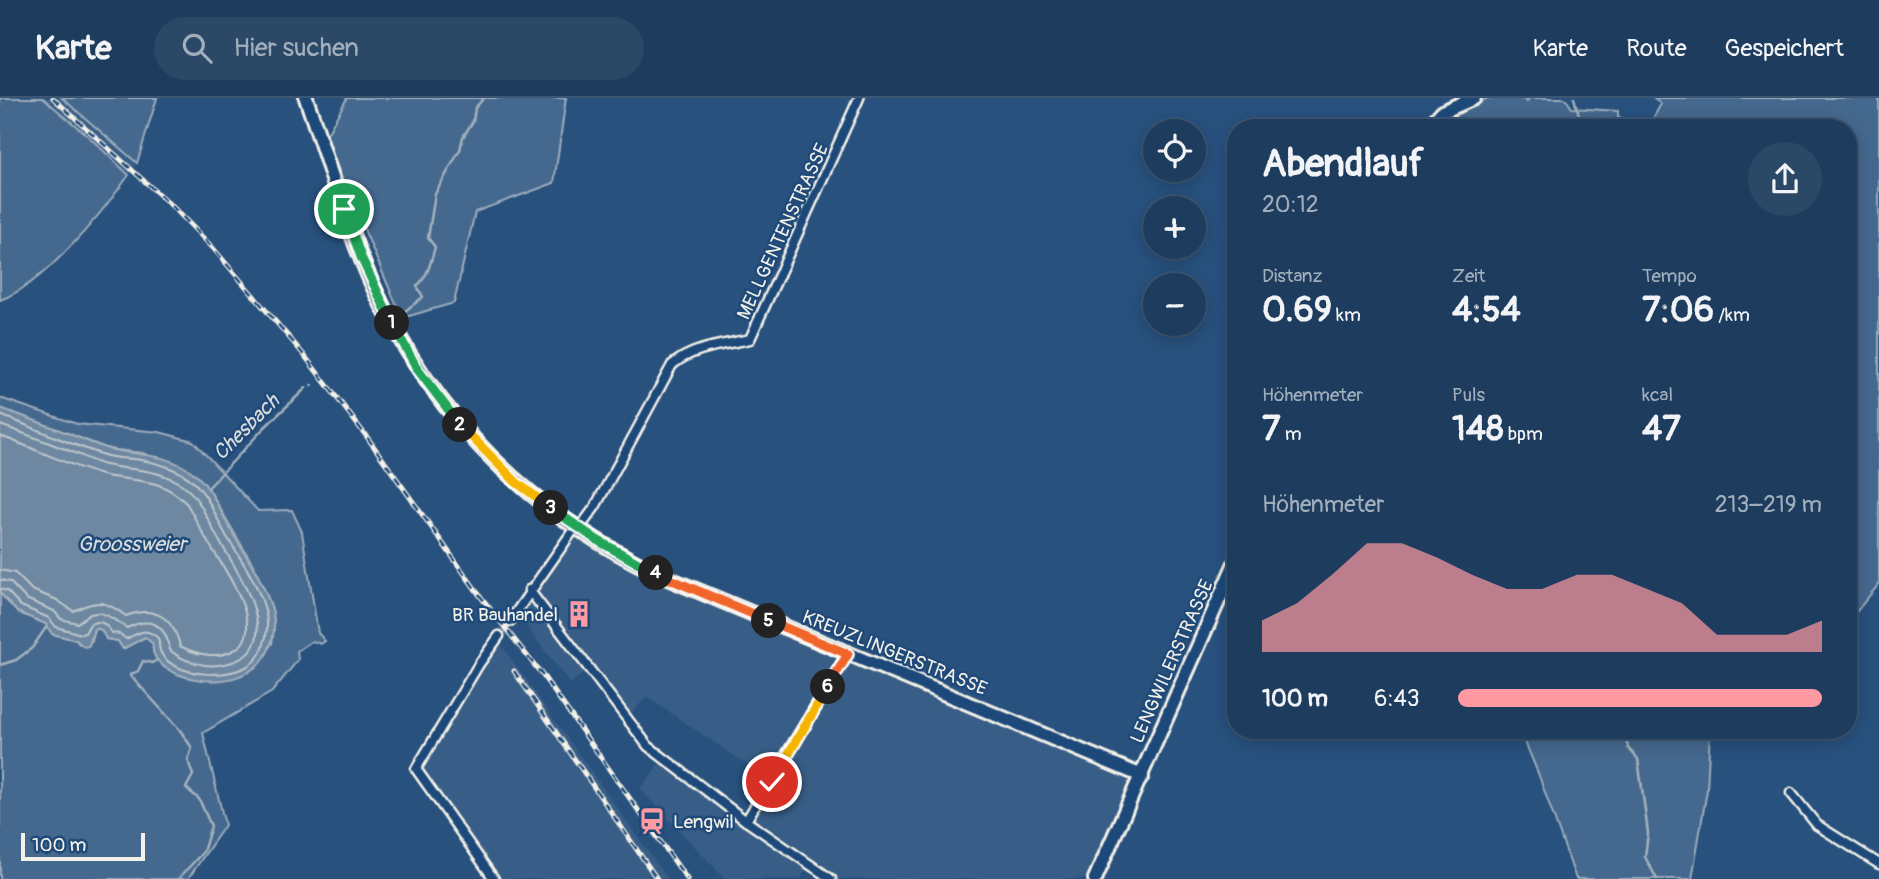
<!DOCTYPE html>
<html lang="de">
<head>
<meta charset="utf-8">
<style>
	body { margin:0; font-family:Pangolin,sans-serif; background:#2b4867; color:#f1f3f6; height:100vh; display:flex; flex-direction:column; font-size:26px; white-space:nowrap }
	* { box-sizing:border-box; margin:0 }
	p { font-size:23px; color:#a1aebc }
	.icon { flex:none; width:38px; height:38px; fill:none; stroke:currentColor; stroke-width:2; stroke-linecap:round; stroke-linejoin:round }
	.map { position:relative; flex:1; overflow:hidden }
	.sheet { position:absolute; left:1227px; top:21px; width:630px; height:620px; display:flex; flex-direction:column; background:#1e3d5e; border-radius:28px; box-shadow:0 4px 18px #0003,0 0 0 2px #3c5673 }
	.sheet>* { flex:none }
	.fabs { position:absolute; left:1143px; top:21px; display:grid; gap:14px }
	.fabs a { display:grid; place-items:center; width:63px; height:63px; border-radius:50%; background:#1e3d5e; box-shadow:0 4px 18px #0003,0 0 0 2px #3c5673; font-size:35px }
	.scale { position:absolute; left:21px; bottom:18px; width:124px; box-sizing:border-box; padding-left:7px; border:4px solid #f4f1e8; border-top:0; font-size:19px; line-height:24px; white-space:nowrap; color:#f4f1e8; -webkit-text-stroke:5px #1f4a7a; paint-order:stroke }
	.pin { position:absolute; display:grid; place-items:center; width:60px; height:60px; color:#fff; margin:-30px; border:4px solid #fff; border-radius:50%; box-shadow:0 2px 7px #0007 }
	.km { position:absolute; width:35px; height:35px; margin:-18px; border-radius:50%; background:#222; color:#fff; font-size:19px; line-height:35px; text-align:center }
	.round { display:grid; place-items:center; flex:none; width:74px; height:74px; border-radius:37px; background:#2b4867 }
	.summary { display:flex; align-items:center; justify-content:space-between; height:119px; padding:0 35px }
	h1 { font-size:38px; font-weight:700; line-height:52px }
	.stats { display:grid; grid-template-columns:repeat(3,1fr); gap:10px; height:119px; padding:7px 35px }
	.stats div { display:grid; align-content:center }
	.stats b { font-size:35px; font-weight:700 }
	.stats small { font-size:19px; font-weight:400 }
	.stats p { font-size:19px }
	.chart { height:196px; padding:14px 35px }
	.chart p { display:flex; justify-content:space-between }
	.chart svg { width:100%; height:126px; margin-top:7px; fill:#ff9aa2; opacity:.7 }
	ul { padding:0 35px; list-style:none; font-size:23px }
	li { display:grid; grid-template-columns:112px 84px 1fr; align-items:center; height:52px }
	li i { height:18px; border-radius:9px; background:#ff9aa2 }
	header { display:flex; align-items:center; gap:42px; box-sizing:border-box; height:98px; padding:0 35px; background:#1e3d5e; border-bottom:2px solid #3c5673 }
	header strong { font-size:33px }
	nav { display:flex; gap:38px; margin-inline-start:auto; font-size:24px }
	.search { width:490px; height:63px; background:#2b4867; display:flex; align-items:center; gap:18px; box-sizing:border-box; padding:0 24px; border-radius:38px; color:#a1aebc; font-size:26px }
	.map>svg:first-child { display:block }
	.built { fill:#375d86 }
	.green { fill:#45688e; stroke:#9cacbb; stroke-width:2 }
	.water { fill:#6e88a2; stroke:#a4b2be; stroke-width:2 }
	.lines { fill:none; stroke-linecap:round; stroke-linejoin:round }
	.shore { stroke:#bec7cc; stroke-width:2 }
	.stream { stroke:#a4b2be; stroke-width:2.5 }
	.street-tunnel { stroke:#47698e; stroke-width:8; stroke-dasharray:8 4; stroke-linecap:butt }
	.street-casing { stroke:#f4f1e8; stroke-width:13 }
	.secondary-casing { stroke:#f4f1e8; stroke-width:18 }
	.street { stroke:#1f4a7a; stroke-width:8 }
	.secondary { stroke:#1f4a7a; stroke-width:12 }
	.rail-casing { stroke:#f4f1e8; stroke-width:5 }
	.rail { stroke:#1f4a7a; stroke-width:2.5; stroke-dasharray:8; stroke-linecap:butt }
	.split-1-casing { stroke:#fff; stroke-width:14 }
	.split-2-casing { stroke:#fff; stroke-width:14 }
	.split-3-casing { stroke:#fff; stroke-width:14 }
	.split-4-casing { stroke:#fff; stroke-width:14 }
	.split-5-casing { stroke:#fff; stroke-width:14 }
	.split-6-casing { stroke:#fff; stroke-width:14 }
	.split-7-casing { stroke:#fff; stroke-width:14 }
	.split-1 { stroke:#22a559; stroke-width:9 }
	.split-2 { stroke:#22a559; stroke-width:9 }
	.split-3 { stroke:#f5b400; stroke-width:9 }
	.split-4 { stroke:#22a559; stroke-width:9 }
	.split-5 { stroke:#f0652b; stroke-width:9 }
	.split-6 { stroke:#f0652b; stroke-width:9 }
	.split-7 { stroke:#f5b400; stroke-width:9 }
	.labels { text-anchor:middle; stroke-width:5; stroke-linejoin:round; paint-order:stroke }
	.street-label { font-size:19px; fill:#f4f1e8; stroke:#1f4a7a }
	.poi-label { font-size:19px; fill:#f4f1e8; stroke:#1f4a7a; text-anchor:end }
	.water-label { font-size:21px; font-style:italic; fill:#d9dcda; stroke:#1f4a7a }
</style>
</head>
<body>
<header>
<strong>Karte</strong>
<div class="search"><svg class="icon" aria-label="search" viewBox="0 0 24 24"><circle cx="10" cy="10" r="6"/><path d="M15 15l6 6"/></svg>Hier suchen</div>
<nav><a>Karte</a><a>Route</a><a>Gespeichert</a></nav>
</header>
<div class="map">
<svg width="1879" height="781" viewBox="0 0 1879 781">
	<rect width="100%" height="100%" fill="#28517e"/>
	<filter id="ink" filterUnits="userSpaceOnUse"><feTurbulence type="fractalNoise" baseFrequency=".0143" numOctaves="2"/><feDisplacementMap in="SourceGraphic" scale="14" xChannelSelector="R" yChannelSelector="G"/><feConvolveMatrix kernelMatrix="1 2 1 2 8 2 1 2 1" color-interpolation-filters="sRGB"/></filter>
	<g filter="url(#ink)">
		<!-- built -->
		<g class="built">
			<path d="M43 0H62L137 65 129 77 89 39Z"/>
			<path d="M572 434 655 474 1142 678 1095 781H836L810 767 800 781H725L640 691 661 663 740 723 768 681 647 599 626 621 589 571 570 586 515 514Z"/>
			<path d="M497 541 668 781H494L416 671Z"/>
		</g>
		<!-- green -->
		<g class="green">
			<path d="M0 0H43L89 39 129 77C101 116 45 186 0 202Z"/>
			<path d="M62 0H157L137 65Z"/>
			<path d="M347 0H566L554 85 475 114 454 205 402 220 325 40Z"/>
			<path d="M1488 0H1521L1527 4 1529 0H1565L1572 10 1618 13V20L1651 24 1661 6 1653 0H1879V486L1848 524V30H1441L1461 14Z"/>
			<path d="M0 300 77 326 159 334 193 343 258 413 292 412 302 434 318 535 325 543 321 546 312 543 297 553 298 562 272 594 203 635 225 727 188 781H0V495L17 514 46 526 52 536 76 542 79 546 92 543 95 531C102 530 103 535 106 541L118 543 123 551 145 539 153 546C151 557 158 563 165 570L272 546 274 530 273 515 266 498 255 470 208 390 143 355 109 351 0 310Z"/>
			<path d="M1520 632H1710L1707 692 1692 781H1576L1538 675Z"/>
		</g>
		<!-- water -->
		<path class="water" d="M0 310C23 318 47 327 70 336 83 341 96 348 109 351 140 358 168 355 195 376 213 391 221 415 232 434 247 460 265 485 273 515 275 526 274 540 269 551 247 604 146 582 153 546L145 539 123 551 118 543 106 541C103 535 102 529 94 531L89 548 84 549 76 542 52 536 46 526 17 514 0 495Z"/>
		<g class="lines">
			<!-- shore -->
			<g class="shore">
				<path d="M0 317C35 330 69 346 104 357 116 361 129 360 141 362 157 364 177 371 190 381 208 395 216 420 227 439 242 463 269 501 267 531 266 542 262 557 253 564 234 582 174 580 161 555 158 550 160 545 158 540 144 528 140 535 126 541L120 536 112 535C106 526 101 521 90 526L85 535 81 536 56 529 49 520 21 508 7 493 0 491"/>
				<path d="M0 327C23 335 47 344 70 353 81 357 93 364 105 367 133 373 162 370 186 390 202 403 209 426 220 444 241 479 293 557 219 567 203 569 182 563 170 552 165 526 151 518 127 530 115 524 105 511 91 516 85 518 81 523 77 525L61 521 54 513 26 501 10 484 0 482"/>
				<path d="M0 338C34 350 67 367 102 377 135 385 159 377 187 406 195 420 202 435 211 449 224 470 271 536 232 553 216 561 195 556 180 548 173 519 154 507 126 518 103 501 98 502 73 513L57 502 32 492 15 475 0 472"/>
			</g>
			<!-- stream -->
			<g class="stream">
				<path d="M1574 0 1583 30"/>
				<path d="M400 217 423 199 417 188C428 179 431 163 435 149L428 140 435 96 460 52 463 39 473 23 475 10 484 0"/>
				<path d="M311 288 312 287"/>
				<path d="M208 390 264 330 306 290"/>
				<path d="M157 562 152 565 143 563 138 573 130 577 180 632 192 650 188 662 193 677 186 690 199 701 211 728 203 754 178 781"/>
				<path d="M0 567 16 562 32 550 47 528"/>
				<path d="M1624 632 1628 650 1638 661 1648 735 1645 759 1657 781"/>
			</g>
			<!-- street-tunnel -->
			<path class="street-tunnel" d="M499 538 510 523"/>
			<defs>
				<g id="street">
					<path d="M529 492 648 648 746 723 831 781"/>
					<path d="M510 523 572 434 584 424 595 409 672 267C693 249 723 247 750 241L859 0"/>
					<path d="M1791 695 1817 727 1879 766"/>
					<path d="M746 723 847 556"/>
					<path d="M494 781 416 671 479 566 499 538"/>
				</g>
				<g id="secondary">
					<path d="M306 0C330 70 350 143 383 209 445 332 540 421 665 479L1142 678"/>
					<path d="M1428 30 1442 14 1474 0"/>
					<path d="M1095 781 1236 463"/>
				</g>
			</defs>
			<!-- street casing -->
			<use href="#street" class="street-casing"/>
			<!-- secondary casing -->
			<use href="#secondary" class="secondary-casing"/>
			<!-- street -->
			<use href="#street" class="street"/>
			<!-- secondary -->
			<use href="#secondary" class="secondary"/>
			<defs>
				<g id="rail">
					<path d="M53 0 175 111 213 150 304 257 367 339 481 499 543 578 687 781"/>
					<path d="M514 573 657 781"/>
				</g>
			</defs>
			<!-- rail casing -->
			<use href="#rail" class="rail-casing"/>
			<!-- rail -->
			<use href="#rail" class="rail"/>
		</g>
	</g>
	<g class="lines" filter="url(#ink)">
		<defs>
			<path id="split-1" d="M344 111 361 159 392 225"/>
			<path id="split-2" d="M392 225 418 272 460 327"/>
			<path id="split-3" d="M460 327 516 384 551 410"/>
			<path id="split-4" d="M551 410 597 442 656 475"/>
			<path id="split-5" d="M656 475 769 523"/>
			<path id="split-6" d="M769 523 848 556 828 589"/>
			<path id="split-7" d="M772 684 828 589"/>
		</defs>
		<!-- split-1 casing -->
		<use href="#split-1" class="split-1-casing"/>
		<!-- split-2 casing -->
		<use href="#split-2" class="split-2-casing"/>
		<!-- split-3 casing -->
		<use href="#split-3" class="split-3-casing"/>
		<!-- split-4 casing -->
		<use href="#split-4" class="split-4-casing"/>
		<!-- split-5 casing -->
		<use href="#split-5" class="split-5-casing"/>
		<!-- split-6 casing -->
		<use href="#split-6" class="split-6-casing"/>
		<!-- split-7 casing -->
		<use href="#split-7" class="split-7-casing"/>
		<!-- split-1 -->
		<use href="#split-1" class="split-1"/>
		<!-- split-2 -->
		<use href="#split-2" class="split-2"/>
		<!-- split-3 -->
		<use href="#split-3" class="split-3"/>
		<!-- split-4 -->
		<use href="#split-4" class="split-4"/>
		<!-- split-5 -->
		<use href="#split-5" class="split-5"/>
		<!-- split-6 -->
		<use href="#split-6" class="split-6"/>
		<!-- split-7 -->
		<use href="#split-7" class="split-7"/>
	</g>
	<!-- icons -->
	<defs>
		<symbol id="building-bare" viewBox="-9 -9 18 18"><path d="M-4-6H4V6H1V3H-1V6H-4ZM-2.5-4.3h1.7v1.8h-1.7ZM.8-4.3h1.7v1.8H.8ZM-2.5-1h1.7V.8h-1.7ZM.8-1h1.7V.8H.8Z" fill="#ff9aa2" stroke="#1f4a7a" stroke-width="2.5" paint-order="stroke"/></symbol>
		<symbol id="station-bare" viewBox="-9 -9 18 18"><path d="M-3-6H3Q5-6 5-4V2Q5 4 3 4L4.5 6H3L1.5 4h-3L-3 6H-4.5L-3 4Q-5 4-5 2V-4Q-5-6-3-6ZM-3.5-4v3h7v-3ZM-3.5 1v1.5H-2V1ZM2 1v1.5H3.5V1Z" fill="#ff9aa2" stroke="#1f4a7a" stroke-width="2.5" paint-order="stroke"/></symbol>
	</defs>
	<g fill-rule="evenodd">
		<use href="#building-bare" x="560" y="497" width="38" height="38"/>
		<use href="#station-bare" x="633" y="704" width="38" height="38"/>
	</g>
	<g class="labels">
		<!-- street labels -->
		<g class="street-label">
			<text transform="translate(782 133) rotate(-65)" y="7">MELLGENTENSTRASSE</text>
			<text transform="translate(895 554) rotate(22)" y="7">KREUZLINGERSTRASSE</text>
			<text transform="translate(1171 563) rotate(-66)" y="7">LENGWILERSTRASSE</text>
		</g>
		<!-- poi labels -->
		<g class="poi-label">
			<text x="558" y="523">BR Bauhandel</text>
			<text x="673" y="730" text-anchor="start">Lengwil</text>
		</g>
		<!-- water labels -->
		<g class="water-label">
			<text transform="translate(246 329) rotate(-45)" y="7">Chesbach</text>
			<text x="132" y="453">Groossweier</text>
		</g>
	</g>
</svg>
<div class="fabs">
<a><svg class="icon" aria-label="locate" viewBox="0 0 24 24"><circle cx="12" cy="12" r="6"/><path d="M12 2v4M12 18v4M2 12h4M18 12h4"/></svg></a>
<a>+</a>
<a>−</a>
</div>
<div class="scale">100 m</div>
<div class="pin" style="left:344px;top:111px;background:#1e9e55"><svg class="icon" aria-label="arrive" viewBox="0 0 24 24"><path d="M6 21V4h12l-3 4 3 4H6"/></svg></div>
<div class="pin" style="left:772px;top:684px;background:#d93025"><svg class="icon" aria-label="check" viewBox="0 0 24 24"><path d="M5 12l5 5 9-10"/></svg></div>
<b class="km" style="left:392px;top:225px">1</b>
<b class="km" style="left:460px;top:327px">2</b>
<b class="km" style="left:551px;top:410px">3</b>
<b class="km" style="left:656px;top:475px">4</b>
<b class="km" style="left:769px;top:523px">5</b>
<b class="km" style="left:828px;top:589px">6</b>
<section class="sheet">
<div class="summary"><div><h1>Abendlauf</h1><p>20:12</p></div><a class="round"><svg class="icon" aria-label="share" viewBox="0 0 24 24"><path d="M12 15V3M7 8l5-5 5 5M5 13v7h14v-7"/></svg></a></div>
<div class="stats">
<div><p>Distanz</p><b>0.69<small> km</small></b></div>
<div><p>Zeit</p><b>4:54</b></div>
<div><p>Tempo</p><b>7:06<small> /km</small></b></div>
</div>
<div class="stats">
<div><p>Höhenmeter</p><b>7<small> m</small></b></div>
<div><p>Puls</p><b>148<small> bpm</small></b></div>
<div><p>kcal</p><b>47</b></div>
</div>
<div class="chart"><p><span>Höhenmeter</span>213–219 m</p>
<svg viewBox="0 0 160 44" preserveAspectRatio="none"><path d="M0 44V33L10 27L20 17L30 6L40 6L50 11L60 17L70 22L80 22L90 17L100 17L110 22L120 27L130 38L140 38L150 38L160 33V44z"/></svg>
</div>
<ul>
<li><b>100 m</b>6:43<i style="width:100%"></i></li>
</ul>
</section>
</div>
</body>
</html>
